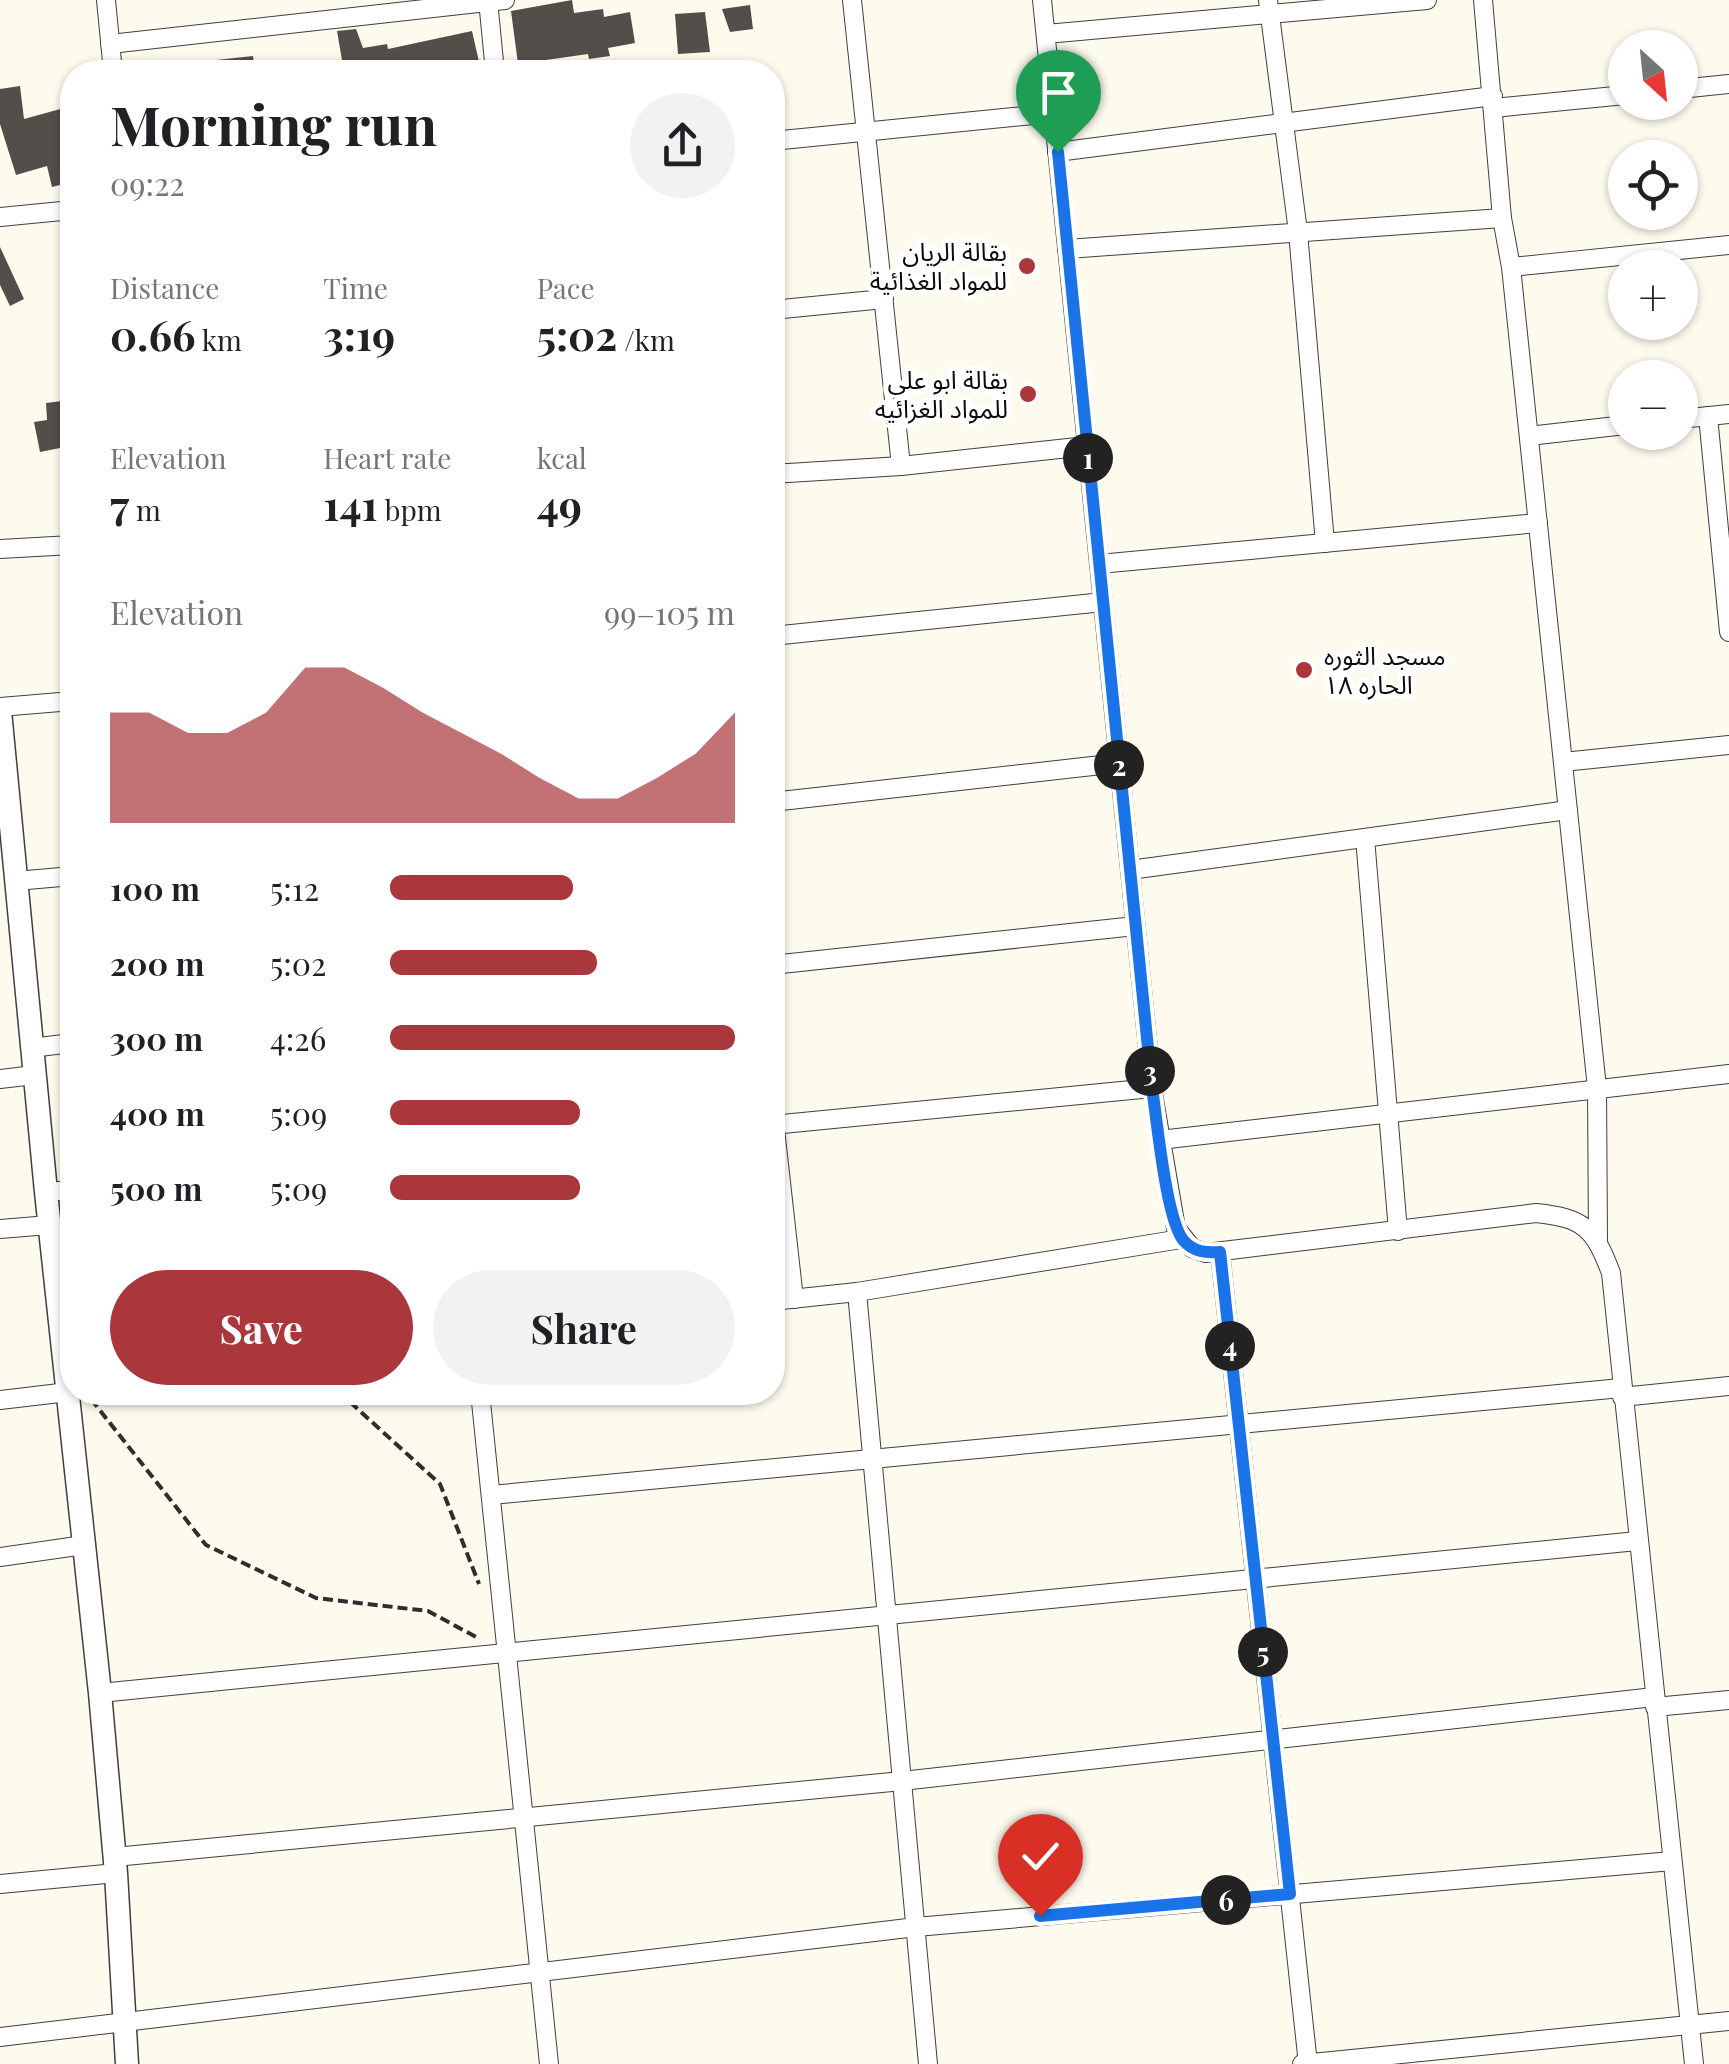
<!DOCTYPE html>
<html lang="en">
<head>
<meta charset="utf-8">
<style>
	body { margin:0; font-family:"Playfair Display","Noto Sans Arabic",serif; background:#f2f2f2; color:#202124; height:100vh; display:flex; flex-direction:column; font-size:38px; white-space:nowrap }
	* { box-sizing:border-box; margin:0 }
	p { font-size:32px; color:#757577 }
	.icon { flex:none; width:55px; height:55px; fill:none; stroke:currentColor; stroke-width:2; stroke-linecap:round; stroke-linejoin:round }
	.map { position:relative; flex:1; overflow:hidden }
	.panel { position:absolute; left:60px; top:60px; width:725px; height:1345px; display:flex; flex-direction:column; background:#fff; border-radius:40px; box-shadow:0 2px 8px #0004 }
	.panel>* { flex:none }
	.needle { width:65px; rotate:153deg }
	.controls { position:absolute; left:1608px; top:30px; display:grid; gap:20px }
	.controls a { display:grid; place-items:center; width:90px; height:90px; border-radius:50%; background:#fff; box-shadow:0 2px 8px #0004; font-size:50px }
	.pin { position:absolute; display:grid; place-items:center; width:85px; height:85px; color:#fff; margin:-102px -42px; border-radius:50% 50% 50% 0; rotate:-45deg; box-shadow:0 0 10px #0007 }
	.pin .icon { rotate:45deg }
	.km { position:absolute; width:50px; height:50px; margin:-25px; border-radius:50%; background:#222; color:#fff; font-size:28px; line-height:50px; text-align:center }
	.round { display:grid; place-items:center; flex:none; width:105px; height:105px; border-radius:52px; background:#f2f2f2 }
	.head { display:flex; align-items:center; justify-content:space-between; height:170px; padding:0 50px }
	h1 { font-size:55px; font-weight:700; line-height:75px }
	.metrics { display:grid; grid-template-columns:repeat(3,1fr); gap:15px; height:170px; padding:10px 50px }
	.metrics div { display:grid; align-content:center }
	.metrics b { font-size:42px; font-weight:700 }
	.metrics small { font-size:28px; font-weight:400 }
	.metrics p { font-size:28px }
	.chart { height:280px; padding:20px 50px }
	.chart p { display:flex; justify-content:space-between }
	.chart svg { width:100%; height:180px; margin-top:10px; fill:#a9373c; opacity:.7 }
	.primary-button { display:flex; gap:20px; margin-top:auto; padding:20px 50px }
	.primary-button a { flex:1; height:115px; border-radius:60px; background:#a9373c; color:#fff; font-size:40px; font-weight:700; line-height:115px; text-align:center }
	.primary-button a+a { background:#f2f2f2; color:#202124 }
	ul { padding:0 50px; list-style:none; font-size:32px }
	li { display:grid; grid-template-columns:160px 120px 1fr; align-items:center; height:75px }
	li i { height:25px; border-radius:12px; background:#a9373c }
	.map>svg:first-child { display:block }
	.building { fill:#534e4a }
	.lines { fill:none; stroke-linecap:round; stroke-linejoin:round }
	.minor-casing { stroke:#3f3f3f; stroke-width:20 }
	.tertiary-casing { stroke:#3f3f3f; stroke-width:25 }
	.path { stroke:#2e2e2e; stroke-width:4; stroke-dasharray:10 5; stroke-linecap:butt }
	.minor { stroke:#fff; stroke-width:18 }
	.tertiary { stroke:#fff; stroke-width:22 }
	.route-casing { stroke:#fff; stroke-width:20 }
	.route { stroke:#1a73e8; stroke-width:12 }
	.poi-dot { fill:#a9373c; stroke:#fff; stroke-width:4 }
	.labels { text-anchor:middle; stroke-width:10; stroke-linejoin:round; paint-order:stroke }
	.poi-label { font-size:25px; fill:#0c0c0c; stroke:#fff; text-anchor:end }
</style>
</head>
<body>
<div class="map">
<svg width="1729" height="2064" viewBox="0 0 1729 2064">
	<rect width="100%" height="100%" fill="#fdfaee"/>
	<!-- building -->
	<g class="building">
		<path d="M572 0 574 13 603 9 604 17 630 12 635 43 608 48 610 56 589 59 588 54 518 64 511 11Z"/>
		<path d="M750 5 753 29 730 32 722 9Z"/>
		<path d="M705 12 710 52 678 54 675 14Z"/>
		<path d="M356 29 363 48 387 44 388 49 472 31 479 62 443 69 444 72H344L337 31Z"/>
		<path d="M253 56 255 72H207V61Z"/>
		<path d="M20 86 24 119 64 108 72 141H70L72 182 52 187 47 166 16 175 0 124V89Z"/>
		<path d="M0 247 24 299 10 306 0 285Z"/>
		<path d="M62 401 70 446 40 452 34 422 47 420 46 403Z"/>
	</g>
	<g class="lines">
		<defs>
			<g id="minor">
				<path d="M106 0 113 72"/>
				<path d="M488 0 495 72"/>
				<path d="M852 0 901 466"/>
				<path d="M1042 0 1152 1088 1176 1228 1192 1248 1206 1253 1536 1213C1584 1218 1594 1228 1611 1273L1694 2064"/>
				<path d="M1268 0 1298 232 1325 543"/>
				<path d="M1483 0 1502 218 1511 267 1597 1088 1598 1242"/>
				<path d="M1046 34 1427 0"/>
				<path d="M110 44 505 0"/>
				<path d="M1680 89 1729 84"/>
				<path d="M1494 108 1625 95"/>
				<path d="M772 141 1054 113"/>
				<path d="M1057 152 1493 96"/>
				<path d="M0 217 72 210"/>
				<path d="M1067 249 1502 218"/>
				<path d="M1511 267 1729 245"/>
				<path d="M772 310 884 299"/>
				<path d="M1708 416 1729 632"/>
				<path d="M1680 419 1729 414"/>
				<path d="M1529 436 1625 425"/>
				<path d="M772 474 901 466 1087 446"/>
				<path d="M0 549 72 545"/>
				<path d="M1099 564 1538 523"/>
				<path d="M772 636 1103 602"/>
				<path d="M0 707 72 701"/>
				<path d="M1563 762 1729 745"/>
				<path d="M772 802 1119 763"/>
				<path d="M1365 838 1398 1231"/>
				<path d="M1130 870 1568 810"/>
				<path d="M16 881 72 876"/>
				<path d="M772 965 1135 926"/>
				<path d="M31 1048 72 1043"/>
				<path d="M0 1079 34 1075"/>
				<path d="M772 1102 794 1299"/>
				<path d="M772 1125 1152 1088"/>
				<path d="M1160 1140 1729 1074"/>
				<path d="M46 1192 72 1190"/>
				<path d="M0 1229 49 1225"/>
				<path d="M1220 1252 1308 2064"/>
				<path d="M857 1292 928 2064"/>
				<path d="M772 1301 857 1292 1181 1239"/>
				<path d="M480 1392 549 2064"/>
				<path d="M1622 1397 1729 1386"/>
				<path d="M0 1400 68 1392"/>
				<path d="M491 1495 1621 1388"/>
				<path d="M0 1557 84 1545"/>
				<path d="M100 1693 1637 1541"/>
				<path d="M1655 1707 1729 1700"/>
				<path d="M115 1857 902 1781 1654 1697"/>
				<path d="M0 1884 116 1873"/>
				<path d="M0 2037 916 1927 1672 1861"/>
				<path d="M1302 2064 1729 2021"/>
			</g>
			<path id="tertiary" d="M0 711 46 1192 100 1693 116 1873 127 2064"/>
		</defs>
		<!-- minor casing -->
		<use href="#minor" class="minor-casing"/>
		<!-- tertiary casing -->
		<use href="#tertiary" class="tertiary-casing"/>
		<!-- path -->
		<g class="path">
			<path d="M339 1392 440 1484 479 1584"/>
			<path d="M91 1399 206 1545 316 1598 428 1611 476 1637"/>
		</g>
		<!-- minor -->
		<use href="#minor" class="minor"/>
		<!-- tertiary -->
		<use href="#tertiary" class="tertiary"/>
	</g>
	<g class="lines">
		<defs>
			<path id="route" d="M1040 1916 1290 1894 1220 1252C1206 1253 1194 1252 1184 1241 1166 1221 1157 1119 1152 1088L1058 152"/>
		</defs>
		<!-- route casing -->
		<use href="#route" class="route-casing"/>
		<!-- route -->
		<use href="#route" class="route"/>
	</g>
	<!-- markers -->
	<g class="poi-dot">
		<circle cx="1027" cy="266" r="10"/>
		<circle cx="1028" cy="394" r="10"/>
		<circle cx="1304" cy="670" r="10"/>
	</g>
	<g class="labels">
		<!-- poi labels -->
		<g class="poi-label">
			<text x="1007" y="261">بقالة الريان<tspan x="1007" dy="29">للمواد الغذائية</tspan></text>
			<text x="1008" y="389">بقالة ابو علي<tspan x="1008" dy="29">للمواد الغزائيه</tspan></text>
			<text x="1324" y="665" text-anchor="start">مسجد الثوره<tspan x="1324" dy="29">الحاره ١٨</tspan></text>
		</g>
	</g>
</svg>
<div class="controls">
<a><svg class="needle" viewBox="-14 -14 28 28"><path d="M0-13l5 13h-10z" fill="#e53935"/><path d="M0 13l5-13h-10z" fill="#757577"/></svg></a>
<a><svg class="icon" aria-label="locate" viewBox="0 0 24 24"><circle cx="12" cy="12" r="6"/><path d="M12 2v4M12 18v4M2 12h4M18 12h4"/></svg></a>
<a>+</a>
<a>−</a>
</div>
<div class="pin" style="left:1058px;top:152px;background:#1e9e55"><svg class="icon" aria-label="arrive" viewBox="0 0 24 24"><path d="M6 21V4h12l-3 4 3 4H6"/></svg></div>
<div class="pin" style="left:1040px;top:1916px;background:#d93025"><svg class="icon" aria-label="check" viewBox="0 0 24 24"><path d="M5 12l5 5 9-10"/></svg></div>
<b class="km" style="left:1088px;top:458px">1</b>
<b class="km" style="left:1119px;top:765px">2</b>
<b class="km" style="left:1150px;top:1071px">3</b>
<b class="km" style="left:1230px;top:1346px">4</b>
<b class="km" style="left:1263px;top:1652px">5</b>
<b class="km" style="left:1226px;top:1900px">6</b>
<section class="panel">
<div class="head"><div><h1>Morning run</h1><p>09:22</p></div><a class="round"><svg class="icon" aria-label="share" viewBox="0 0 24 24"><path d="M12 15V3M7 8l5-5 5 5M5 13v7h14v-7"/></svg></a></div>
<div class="metrics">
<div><p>Distance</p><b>0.66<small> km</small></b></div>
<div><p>Time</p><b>3:19</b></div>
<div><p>Pace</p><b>5:02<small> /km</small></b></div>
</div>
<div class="metrics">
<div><p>Elevation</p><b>7<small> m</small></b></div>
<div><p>Heart rate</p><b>141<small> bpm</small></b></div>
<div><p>kcal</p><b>49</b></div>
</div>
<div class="chart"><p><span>Elevation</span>99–105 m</p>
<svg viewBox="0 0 160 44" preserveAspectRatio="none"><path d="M0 44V17L10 17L20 22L30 22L40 17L50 6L60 6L70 11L80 17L90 22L100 27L110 33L120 38L130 38L140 33L150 27L160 17V44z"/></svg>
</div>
<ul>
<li><b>100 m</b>5:12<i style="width:53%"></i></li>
<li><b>200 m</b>5:02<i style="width:60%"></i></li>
<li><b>300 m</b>4:26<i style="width:100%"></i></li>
<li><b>400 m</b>5:09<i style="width:55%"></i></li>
<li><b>500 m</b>5:09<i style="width:55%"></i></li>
</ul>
<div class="primary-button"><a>Save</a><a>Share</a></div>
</section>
</div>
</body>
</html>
